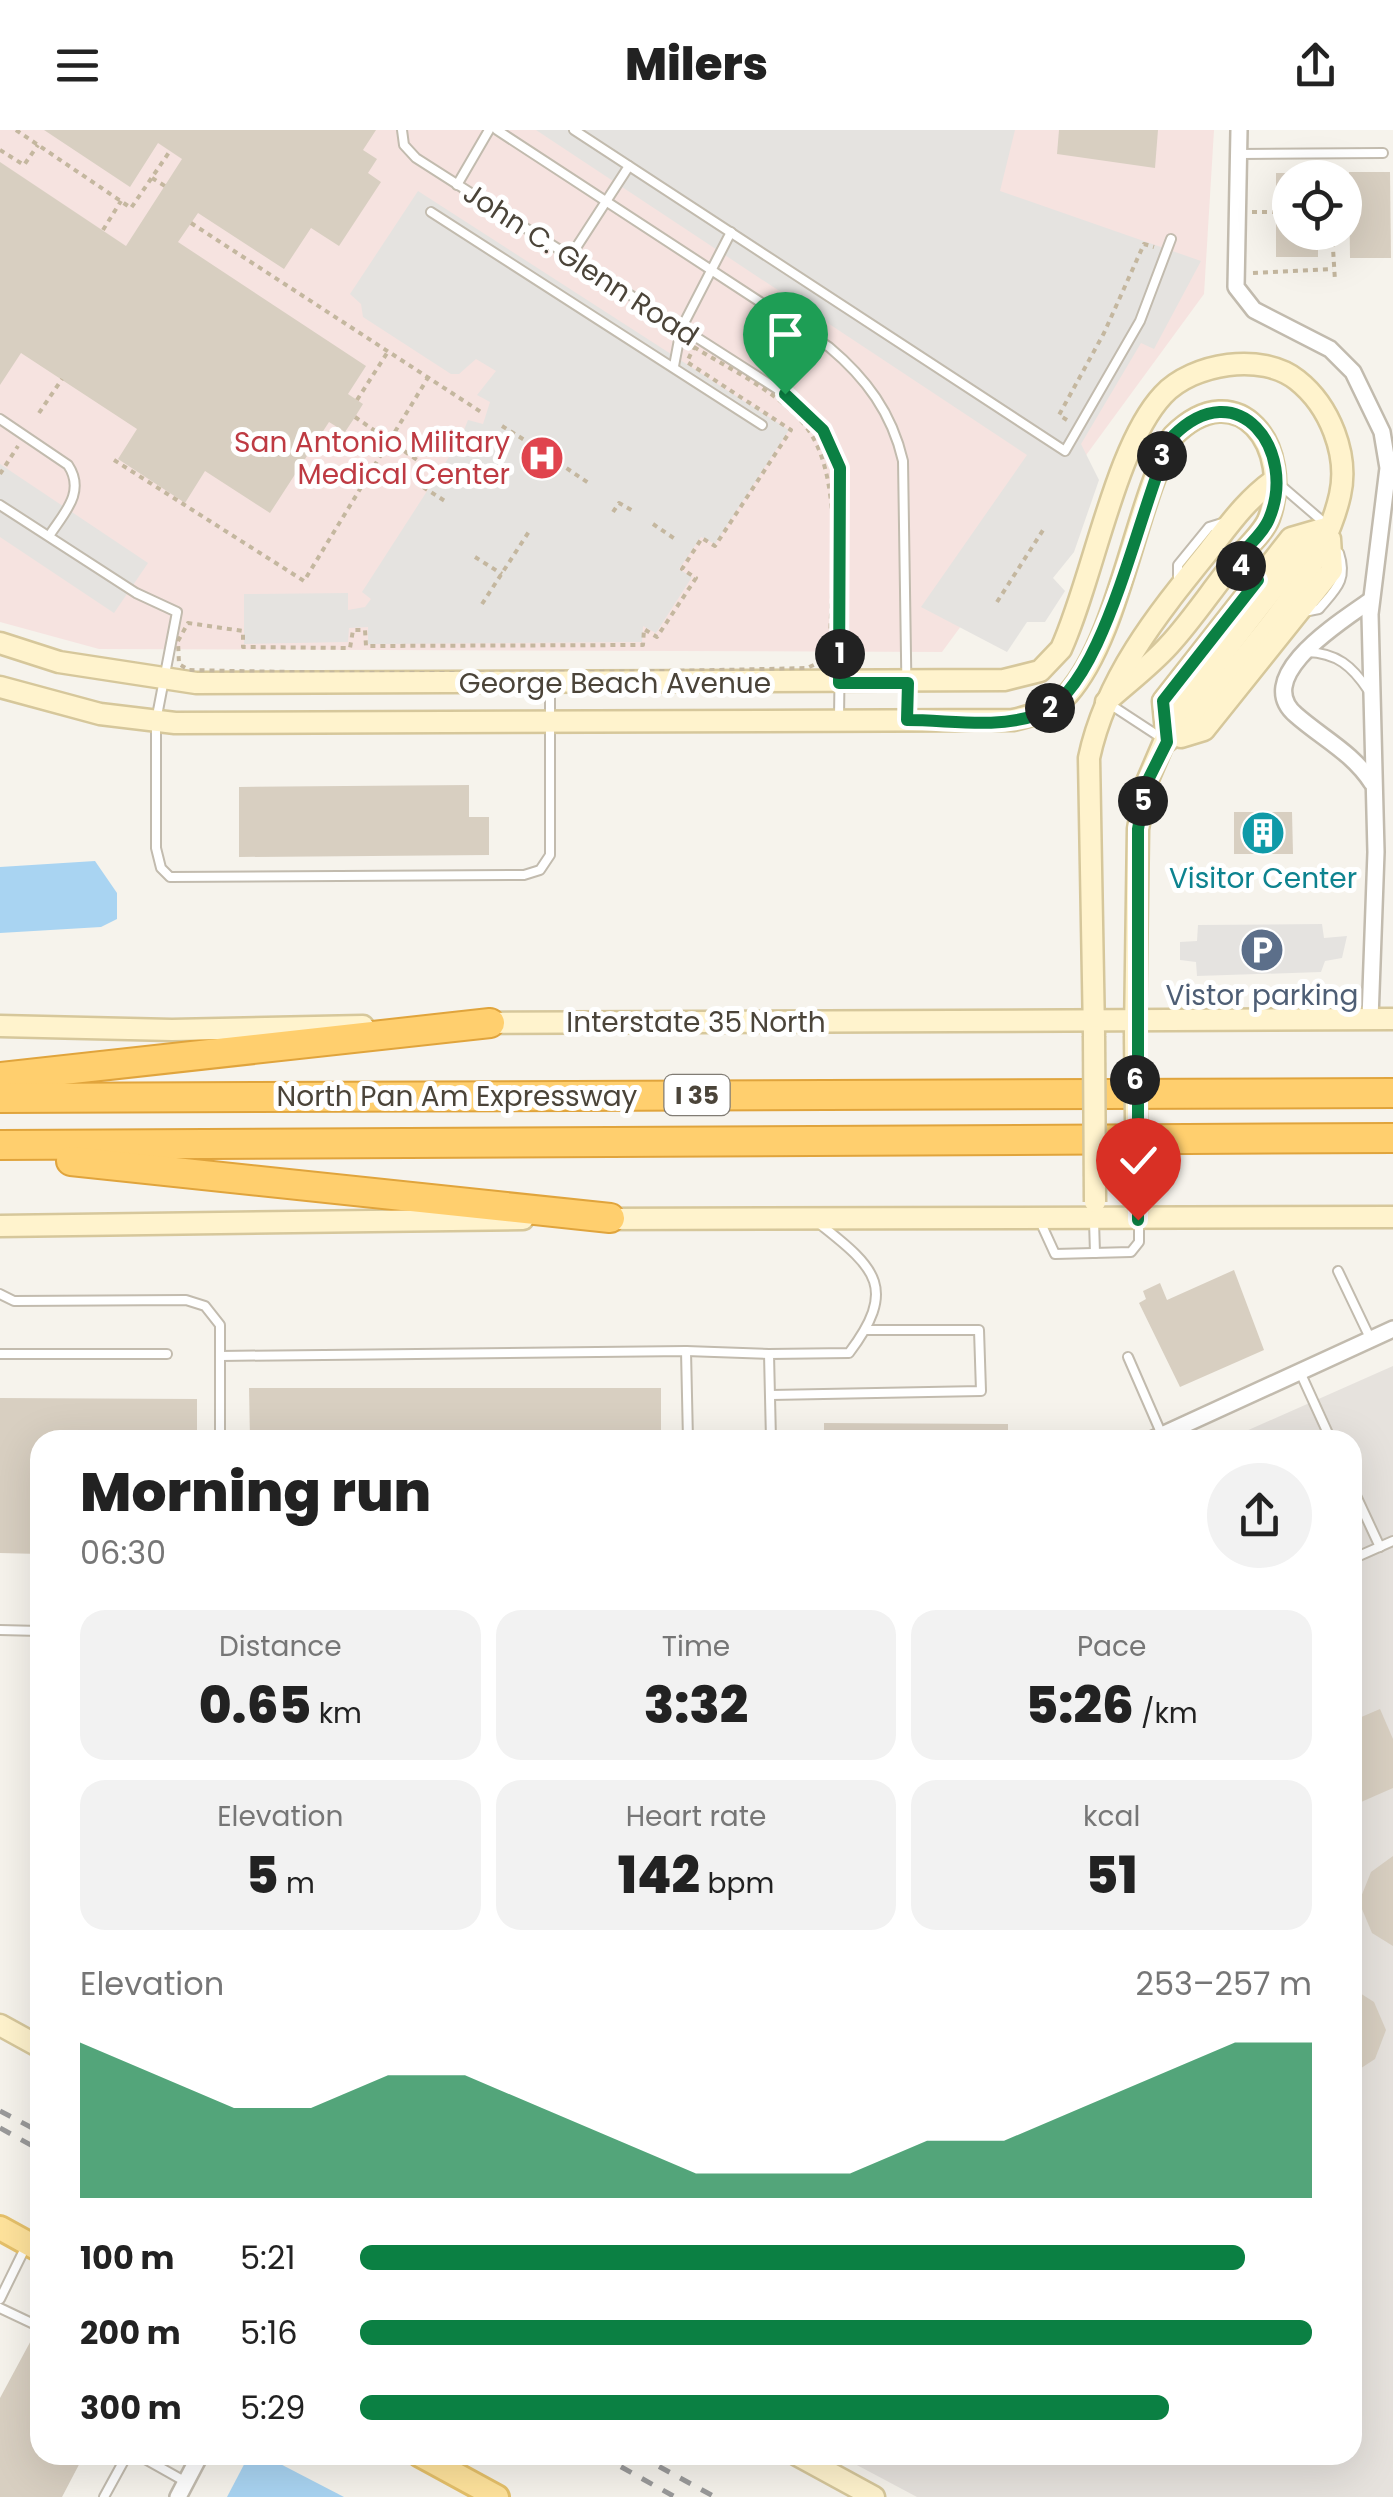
<!DOCTYPE html>
<html lang="en">
<head>
<meta charset="utf-8">
<style>
	body { margin:0; font-family:Poppins,sans-serif; background:#f2f2f2; color:#222; height:100vh; display:flex; flex-direction:column; font-size:38px; white-space:nowrap }
	* { box-sizing:border-box; margin:0 }
	p { font-size:32px; color:#767676 }
	.icon { flex:none; width:55px; height:55px; fill:none; stroke:currentColor; stroke-width:2; stroke-linecap:round; stroke-linejoin:round }
	.map { position:relative; flex:1; overflow:hidden }
	.panel { position:absolute; left:30px; top:1300px; width:1332px; height:1035px; display:flex; flex-direction:column; background:#fff; border-radius:30px; box-shadow:0 10px 40px #0002 }
	.panel>* { flex:none }
	.tools { position:absolute; left:1272px; top:30px; display:grid; gap:20px }
	.tools a { display:grid; place-items:center; width:90px; height:90px; border-radius:50%; background:#fff; box-shadow:0 10px 40px #0002; font-size:50px }
	.pin { position:absolute; display:grid; place-items:center; width:85px; height:85px; color:#fff; margin:-102px -42px; border-radius:50% 50% 50% 0; rotate:-45deg; box-shadow:0 0 10px #0007 }
	.pin .icon { rotate:45deg }
	.km { position:absolute; width:50px; height:50px; margin:-25px; border-radius:50%; background:#222; color:#fff; font-size:28px; line-height:50px; text-align:center }
	.round { display:grid; place-items:center; flex:none; width:105px; height:105px; border-radius:52px; background:#f2f2f2 }
	.head { display:flex; align-items:center; justify-content:space-between; height:170px; padding:0 50px }
	h1 { font-size:55px; font-weight:800; line-height:75px }
	.stats { display:grid; grid-template-columns:repeat(3,1fr); gap:15px; height:170px; padding:10px 50px }
	.stats div { display:grid; align-content:center; border-radius:25px; background:#f2f2f2; text-align:center }
	.stats b { font-size:50px; font-weight:800 }
	.stats small { font-size:28px; font-weight:400 }
	.stats p { font-size:28px }
	.chart { height:280px; padding:20px 50px }
	.chart p { display:flex; justify-content:space-between }
	.chart svg { width:100%; height:180px; margin-top:10px; fill:#0b8043; opacity:.7 }
	ul { padding:0 50px; list-style:none; font-size:32px }
	li { display:grid; grid-template-columns:160px 120px 1fr; align-items:center; height:75px }
	li i { height:25px; border-radius:12px; background:#0b8043 }
	header { display:flex; justify-content:space-between; align-items:center; height:130px; padding:0 50px; background:#fff; font-size:45px; font-weight:800 }
	.map>svg:first-child { display:block }
	.industrial { fill:#e6e2dd }
	.medical { fill:#f6e3e0 }
	.parking { fill:#e5e3e0 }
	.water { fill:#a9d4f2 }
	.building { fill:#d8cfc1 }
	.lines { fill:none; stroke-linecap:round; stroke-linejoin:round }
	.lane-casing { stroke:#c2bbae; stroke-width:12 }
	.street-casing { stroke:#c2bbae; stroke-width:20 }
	.secondary-casing { stroke:#d6c79b; stroke-width:25 }
	.primary-casing { stroke:#e6c16a; stroke-width:28 }
	.highway-casing { stroke:#e0a43c; stroke-width:32 }
	.path { stroke:#c4b79f; stroke-width:4; stroke-dasharray:5 5; stroke-linecap:butt }
	.lane { stroke:#fff; stroke-width:8 }
	.street { stroke:#fff; stroke-width:15 }
	.secondary { stroke:#fff3cd; stroke-width:20 }
	.primary { stroke:#ffe39c; stroke-width:22 }
	.highway { stroke:#ffcf6e; stroke-width:28 }
	.rail { stroke:#9a9a9a; stroke-width:5; stroke-dasharray:12 12; stroke-linecap:butt }
	.secondary-bridge-casing { stroke:#d6c79b; stroke-width:25; stroke-linecap:butt }
	.secondary-bridge { stroke:#fff3cd; stroke-width:20 }
	.route-casing { stroke:#fff; stroke-width:20 }
	.route { stroke:#0b8043; stroke-width:12 }
	.labels { text-anchor:middle; stroke-width:10; stroke-linejoin:round; paint-order:stroke }
	.shield { fill:#fff; stroke:#817c74; stroke-width:2.5 }
	.shield-label { font-size:25px; font-weight:bold; fill:#4b4439 }
	.street-label { font-size:28px; fill:#4b4439; stroke:#fff }
	.health-label { font-size:28px; fill:#be3a42; stroke:#fff; text-anchor:end }
	.culture-label { font-size:28px; fill:#0d838f; stroke:#fff }
	.service-label { font-size:28px; fill:#4e5e75; stroke:#fff }
</style>
</head>
<body>
<header><svg class="icon" aria-label="menu" viewBox="0 0 24 24"><path d="M4 6h16M4 12h16M4 18h16"/></svg>Milers<svg class="icon" aria-label="share" viewBox="0 0 24 24"><path d="M12 15V3M7 8l5-5 5 5M5 13v7h14v-7"/></svg></header>
<div class="map">
<svg width="1393" height="2367" viewBox="0 0 1393 2367">
	<rect width="100%" height="100%" fill="#f6f3ec"/>
	<!-- industrial -->
	<path class="industrial" d="M1393 1236V2367H917L838 2325H1352V1310H1226Z"/>
	<!-- medical -->
	<path class="medical" d="M0 0H1214L1204 164 942 522 99 519 0 492Z"/>
	<!-- parking -->
	<g class="parking">
		<path d="M536 0H1015L1000 61 1201 131 1154 219 1141 213 1081 314 1099 350 1074 422 1053 448 1065 461 1045 492H1027L1007 522 921 477 1027 325Z"/>
		<path d="M418 61 789 300 715 414 701 407 679 439 692 447 656 503 643 496 642 512 368 514V497L349 498 348 512 244 514V464L348 463V480L365 477 371 469 362 462 460 310 468 290 483 294 490 272 477 265 496 241 476 229 459 244H451L363 187 361 174 350 164Z"/>
		<path d="M0 334 148 433 114 483 0 407Z"/>
		<path d="M1322 794 1324 808 1347 806 1342 828 1325 831 1321 842 1197 846 1196 832 1180 830V812L1197 811 1198 795Z"/>
	</g>
	<!-- water -->
	<g class="water">
		<path d="M95 731 117 763V789L101 797 0 803V737Z"/>
		<path d="M249 2325H263L344 2367H227Z"/>
	</g>
	<!-- building -->
	<g class="building">
		<path d="M44 0H376L363 20 377 29 368 43 381 52 339 116 311 98 284 139 198 83 178 112 366 236 348 264 363 274 355 287 345 302 329 292 270 383 205 341 185 373 118 329 137 299 21 223 0 255V32L126 116 182 29 158 13 130 57Z"/>
		<path d="M1059 0H1158L1155 38 1057 24Z"/>
		<path d="M1349 42H1390L1391 128H1350Z"/>
		<path d="M1276 43H1290V102H1318V127H1276Z"/>
		<path d="M469 655V687H489V725L239 727V657Z"/>
		<path d="M1234 682H1292L1293 724H1234Z"/>
		<path d="M1234 1140 1264 1220 1180 1257 1139 1173 1146 1169 1143 1161 1160 1153 1167 1170Z"/>
		<path d="M249 1258H661V1310H250Z"/>
		<path d="M0 1268 197 1269V1310H40V1424L0 1423Z"/>
		<path d="M824 1293 1008 1294V1310H824Z"/>
		<path d="M1380 1579 1393 1609V1658L1352 1676V1591Z"/>
		<path d="M1393 1726V1816L1372 1803 1359 1772 1371 1742Z"/>
		<path d="M1352 1858 1374 1872 1386 1900 1375 1929 1352 1944Z"/>
		<path d="M35 2203 40 2204V2325H84L62 2367H0V2268Z"/>
	</g>
	<g class="lines">
		<defs>
			<g id="lane">
				<path d="M402 0 404 15 416 28 785 264C821 293 839 319 842 366L839 588"/>
				<path d="M497 0 829 217C866 248 892 283 903 331L907 590"/>
				<path d="M574 0 1065 321 1140 191 1171 109"/>
				<path d="M1239 24 1383 23"/>
				<path d="M457 55 489 0"/>
				<path d="M431 82 762 295"/>
				<path d="M570 127 629 36"/>
				<path d="M674 236 681 199 731 102"/>
				<path d="M0 289 68 335C86 362 64 383 49 406"/>
				<path d="M1278 353 1328 396"/>
				<path d="M0 375 136 463 177 482 156 591V718L161 738 170 747 524 745 540 740 550 725V554"/>
				<path d="M1214 414 1257 449"/>
				<path d="M1178 448V435L1209 397 1222 393"/>
				<path d="M1304 482 1319 479C1336 459 1348 450 1339 423"/>
				<path d="M1307 522C1337 523 1352 536 1368 560"/>
				<path d="M1108 573 1163 609"/>
				<path d="M1039 1089 1055 1124 1131 1122 1139 1112V1090"/>
				<path d="M1094 1091 1095 1123"/>
				<path d="M1338 1141 1371 1210"/>
				<path d="M0 1164 14 1171 186 1170 205 1176 220 1195V1310"/>
				<path d="M686 1221 769 1224"/>
				<path d="M0 1224H167"/>
				<path d="M220 1226 686 1221 688 1310"/>
				<path d="M1128 1227 1162 1305"/>
				<path d="M1300 1242 1331 1310"/>
				<path d="M771 1265 981 1261 979 1200H866"/>
				<path d="M771 1310 769 1224 849 1223C897 1159 877 1139 821 1095"/>
				<path d="M1352 1357 1380 1417"/>
				<path d="M1352 1429 1393 1411"/>
				<path d="M0 1500 40 1501"/>
				<path d="M0 2169 27 2114"/>
				<path d="M0 2178 40 2197"/>
				<path d="M138 2325 186 2352"/>
				<path d="M104 2367 127 2325"/>
			</g>
			<g id="street">
				<path d="M1239 0 1236 157 1254 180 1330 219 1353 242 1382 302 1388 338 1370 484 1376 722 1370 889"/>
				<path d="M1371 470C1345 489 1250 546 1296 585 1322 608 1353 623 1372 653"/>
				<path d="M1151 1310 1393 1199"/>
				<path d="M178 2367 200 2325"/>
			</g>
			<g id="secondary">
				<path d="M0 513 59 532 196 553 1004 550 1040 541 1061 519C1093 449 1115 316 1163 265 1193 233 1262 222 1297 250 1330 276 1349 325 1340 365 1321 450 1243 525 1191 593L1167 611"/>
				<path d="M0 557 100 584 175 593 1013 590C1034 585 1053 580 1068 564 1119 506 1134 379 1173 306 1238 241 1294 318 1269 388 1264 402 1246 418 1236 430 1213 458 1193 489 1169 515 1150 536 1127 553 1106 572"/>
				<path d="M1166 602 1163 571 1291 408 1322 399"/>
				<path d="M1181 607 1204 600 1332 440 1330 409"/>
				<path d="M477 893 1393 889"/>
				<path d="M0 896 172 900 363 896"/>
				<path d="M1094 904 1089 628C1106 548 1156 486 1207 423 1229 395 1245 371 1274 350"/>
				<path d="M1135 904 1138 699 1146 654 1176 584 1304 419 1327 399"/>
				<path d="M597 1089 1393 1087"/>
				<path d="M0 1096 523 1089"/>
				<path d="M0 1895 40 1917"/>
				<path d="M797 2325 874 2367"/>
			</g>
			<g id="primary">
				<path d="M0 2098 40 2120"/>
				<path d="M420 2325 497 2367"/>
			</g>
			<g id="highway">
				<path d="M0 947 490 893"/>
				<path d="M0 968 1393 963"/>
				<path d="M0 1015 1393 1008"/>
				<path d="M71 1031 610 1088"/>
			</g>
		</defs>
		<!-- lane casing -->
		<use href="#lane" class="lane-casing"/>
		<!-- street casing -->
		<use href="#street" class="street-casing"/>
		<!-- secondary casing -->
		<use href="#secondary" class="secondary-casing"/>
		<!-- primary casing -->
		<use href="#primary" class="primary-casing"/>
		<!-- highway casing -->
		<use href="#highway" class="highway-casing"/>
		<!-- path -->
		<g class="path">
			<path d="M16 0 131 78 170 21"/>
			<path d="M0 20 24 35 38 15"/>
			<path d="M1330 35V48"/>
			<path d="M152 48 165 56"/>
			<path d="M1252 82H1276"/>
			<path d="M191 93 481 282"/>
			<path d="M1345 96H1350"/>
			<path d="M103 100 121 71"/>
			<path d="M1332 102 1335 151"/>
			<path d="M1253 143 1333 139"/>
			<path d="M694 217C729 239 775 260 802 292 847 342 830 454 830 519L825 530 807 538C601 543 395 545 189 540L179 534 178 511 188 493 243 501V517L350 518 353 500H365L366 516 643 515 644 499 657 507 696 448 682 439 702 408 715 416 791 300 687 232Z"/>
			<path d="M357 270 389 220"/>
			<path d="M39 283 62 249"/>
			<path d="M355 287 433 341"/>
			<path d="M1067 290 1059 285 1104 203 1144 114 1154 117"/>
			<path d="M502 296 531 314"/>
			<path d="M550 327 590 354"/>
			<path d="M114 330 304 451 429 246"/>
			<path d="M0 344 18 316"/>
			<path d="M423 357 448 373"/>
			<path d="M613 382 619 373 633 381"/>
			<path d="M653 394 675 409"/>
			<path d="M475 427 502 444"/>
			<path d="M997 472 1045 397"/>
			<path d="M482 474 530 400"/>
		</g>
		<!-- lane -->
		<use href="#lane" class="lane"/>
		<!-- street -->
		<use href="#street" class="street"/>
		<!-- secondary -->
		<use href="#secondary" class="secondary"/>
		<!-- primary -->
		<use href="#primary" class="primary"/>
		<!-- highway -->
		<use href="#highway" class="highway"/>
		<!-- rail -->
		<g class="rail">
			<path d="M0 1981 40 2002"/>
			<path d="M0 1998 40 2020"/>
			<path d="M600 2325 675 2367"/>
			<path d="M638 2325 715 2367"/>
		</g>
		<defs>
			<g id="secondary-bridge">
				<path d="M1094 906 1095 1072"/>
				<path d="M1135 906 1137 1074"/>
			</g>
		</defs>
		<!-- secondary-bridge casing -->
		<use href="#secondary-bridge" class="secondary-bridge-casing"/>
		<!-- secondary-bridge -->
		<use href="#secondary-bridge" class="secondary-bridge"/>
	</g>
	<g class="lines">
		<defs>
			<path id="route" d="M785 264 823 300 840 338 839 553H908L907 590C951 590 995 599 1037 585 1106 562 1139 371 1173 306 1238 241 1298 321 1269 389 1263 404 1245 419 1234 431L1258 450 1163 571 1167 612 1146 654 1138 699V1090"/>
		</defs>
		<!-- route casing -->
		<use href="#route" class="route-casing"/>
		<!-- route -->
		<use href="#route" class="route"/>
	</g>
	<!-- icons -->
	<defs>
		<symbol id="hospital-disc" viewBox="-11 -11 22 22"><circle r="9.5" fill="#e0444e" stroke="#fff"/><path d="M-5-5h3v3.5h4V-5h3V5h-3V1.5h-4V5h-3Z" fill="#fff"/></symbol>
		<symbol id="building-disc" viewBox="-11 -11 22 22"><circle r="9.5" fill="#0f9aa8" stroke="#fff"/><path d="M-4-6H4V6H1V3H-1V6H-4ZM-2.5-4.3h1.7v1.8h-1.7ZM.8-4.3h1.7v1.8H.8ZM-2.5-1h1.7V.8h-1.7ZM.8-1h1.7V.8H.8Z" fill="#fff"/></symbol>
		<symbol id="parking-disc" viewBox="-11 -11 22 22"><circle r="9.5" fill="#5c6f8a" stroke="#fff"/><path d="M-3.5-5.5H1a3.5 3.5 0 0 1 0 7H-1V5.5H-3.5ZM-1-3.4V-.6H.8a1.4 1.4 0 0 0 0-2.8Z" fill="#fff"/></symbol>
	</defs>
	<g fill-rule="evenodd">
		<use href="#hospital-disc" x="517" y="303" width="50" height="50"/>
		<use href="#building-disc" x="1238" y="678" width="50" height="50"/>
		<use href="#parking-disc" x="1237" y="795" width="50" height="50"/>
	</g>
	<g class="labels">
		<!-- shield labels -->
		<rect class="shield" x="664.5" y="945" width="65" height="40" rx="8"/>
		<g class="shield-label">
			<text x="697" y="974">I 35</text>
		</g>
		<!-- street labels -->
		<g class="street-label">
			<text transform="translate(581 134) rotate(33)" y="10">John C. Glenn Road</text>
			<text x="615" y="563">George Beach Avenue</text>
			<text x="696" y="902">Interstate 35 North</text>
			<text x="457" y="976">North Pan Am Expressway</text>
		</g>
		<!-- health labels -->
		<g class="health-label">
			<text x="510" y="322">San Antonio Military<tspan x="510" dy="32">Medical Center</tspan></text>
		</g>
		<!-- culture labels -->
		<g class="culture-label">
			<text x="1263" y="758">Visitor Center</text>
		</g>
		<!-- service labels -->
		<g class="service-label">
			<text x="1262" y="875">Vistor parking</text>
		</g>
	</g>
</svg>
<div class="tools">
<a><svg class="icon" aria-label="locate" viewBox="0 0 24 24"><circle cx="12" cy="12" r="6"/><path d="M12 2v4M12 18v4M2 12h4M18 12h4"/></svg></a>
</div>
<div class="pin" style="left:785px;top:264px;background:#1e9e55"><svg class="icon" aria-label="arrive" viewBox="0 0 24 24"><path d="M6 21V4h12l-3 4 3 4H6"/></svg></div>
<div class="pin" style="left:1138px;top:1090px;background:#d93025"><svg class="icon" aria-label="check" viewBox="0 0 24 24"><path d="M5 12l5 5 9-10"/></svg></div>
<b class="km" style="left:840px;top:524px">1</b>
<b class="km" style="left:1050px;top:578px">2</b>
<b class="km" style="left:1162px;top:326px">3</b>
<b class="km" style="left:1241px;top:436px">4</b>
<b class="km" style="left:1143px;top:671px">5</b>
<b class="km" style="left:1135px;top:950px">6</b>
<section class="panel">
<div class="head"><div><h1>Morning run</h1><p>06:30</p></div><a class="round"><svg class="icon" aria-label="share" viewBox="0 0 24 24"><path d="M12 15V3M7 8l5-5 5 5M5 13v7h14v-7"/></svg></a></div>
<div class="stats">
<div><p>Distance</p><b>0.65<small> km</small></b></div>
<div><p>Time</p><b>3:32</b></div>
<div><p>Pace</p><b>5:26<small> /km</small></b></div>
</div>
<div class="stats">
<div><p>Elevation</p><b>5<small> m</small></b></div>
<div><p>Heart rate</p><b>142<small> bpm</small></b></div>
<div><p>kcal</p><b>51</b></div>
</div>
<div class="chart"><p><span>Elevation</span>253–257 m</p>
<svg viewBox="0 0 160 44" preserveAspectRatio="none"><path d="M0 44V6L10 14L20 22L30 22L40 14L50 14L60 22L70 30L80 38L90 38L100 38L110 30L120 30L130 22L140 14L150 6L160 6V44z"/></svg>
</div>
<ul>
<li><b>100 m</b>5:21<i style="width:93%"></i></li>
<li><b>200 m</b>5:16<i style="width:100%"></i></li>
<li><b>300 m</b>5:29<i style="width:85%"></i></li>
</ul>
</section>
</div>
</body>
</html>
